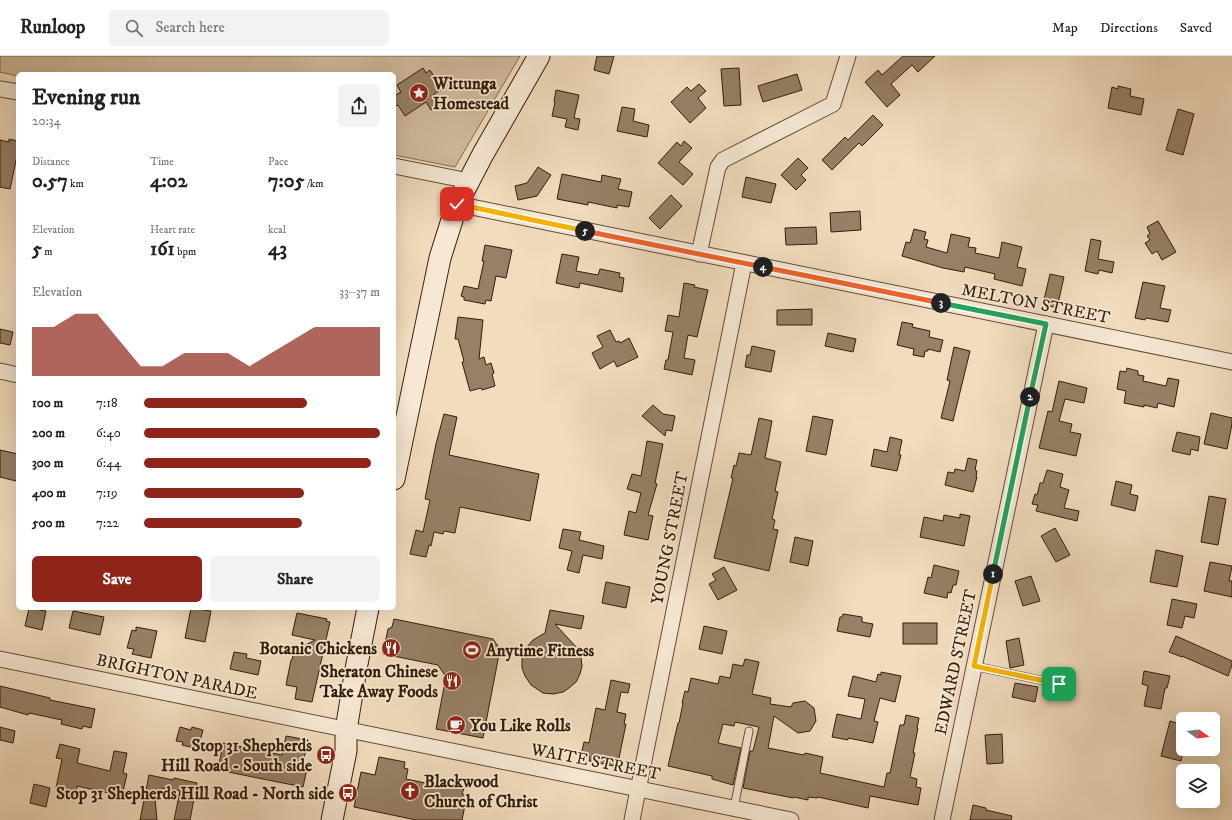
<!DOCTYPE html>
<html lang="en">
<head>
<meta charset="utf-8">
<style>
	body { margin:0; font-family:"IM FELL DW Pica",serif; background:#f2f2f2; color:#222; height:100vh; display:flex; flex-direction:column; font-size:15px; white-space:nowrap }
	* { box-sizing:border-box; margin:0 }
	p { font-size:13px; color:#767676 }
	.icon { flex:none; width:22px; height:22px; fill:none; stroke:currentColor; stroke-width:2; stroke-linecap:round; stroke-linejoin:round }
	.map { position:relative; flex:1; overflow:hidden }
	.side { position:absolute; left:16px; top:16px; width:380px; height:538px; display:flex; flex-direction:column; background:#fff; border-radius:6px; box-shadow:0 4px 16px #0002 }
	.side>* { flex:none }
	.needle { width:26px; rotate:105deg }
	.buttons { position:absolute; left:1176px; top:656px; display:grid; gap:8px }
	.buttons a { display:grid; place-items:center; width:44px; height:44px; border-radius:6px; background:#fff; box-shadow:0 4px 16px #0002; font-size:20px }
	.pin { position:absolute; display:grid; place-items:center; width:34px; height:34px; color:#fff; margin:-17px; border-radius:8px; box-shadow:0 2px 6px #0006 }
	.km { position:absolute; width:20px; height:20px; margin:-10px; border-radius:50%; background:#222; color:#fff; font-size:11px; line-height:20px; text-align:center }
	.round { display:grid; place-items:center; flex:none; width:42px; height:42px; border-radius:6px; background:#f2f2f2 }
	.head { display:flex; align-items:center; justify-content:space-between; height:68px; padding:0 16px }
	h1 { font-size:22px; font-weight:700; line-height:30px }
	.figures { display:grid; grid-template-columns:repeat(3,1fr); gap:6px; height:68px; padding:4px 16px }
	.figures div { display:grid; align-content:center }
	.figures b { font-size:20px; font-weight:700 }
	.figures small { font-size:11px; font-weight:400 }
	.figures p { font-size:11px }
	.chart { height:112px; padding:8px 16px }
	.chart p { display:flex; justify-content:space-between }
	.chart svg { width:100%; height:72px; margin-top:4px; fill:#8f2418; opacity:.7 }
	.cta { display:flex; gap:8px; margin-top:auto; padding:8px 16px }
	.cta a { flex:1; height:46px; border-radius:6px; background:#8f2418; color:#fff; font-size:16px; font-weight:700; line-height:46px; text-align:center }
	.cta a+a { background:#f2f2f2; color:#222 }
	ul { padding:0 16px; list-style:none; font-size:13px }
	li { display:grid; grid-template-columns:64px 48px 1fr; align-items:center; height:30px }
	li i { height:10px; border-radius:5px; background:#8f2418 }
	header { display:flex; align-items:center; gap:24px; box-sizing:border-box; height:56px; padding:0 20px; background:#fff; border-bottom:1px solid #e0e0e0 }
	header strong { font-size:19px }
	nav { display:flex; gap:22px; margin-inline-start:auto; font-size:14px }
	.search { width:280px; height:36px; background:#f2f2f2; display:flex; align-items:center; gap:10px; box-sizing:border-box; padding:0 14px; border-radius:6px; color:#767676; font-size:15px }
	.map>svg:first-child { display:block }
	.green { fill:#d1bb9e; stroke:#826c54 }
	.building { fill:#968067; stroke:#341c09 }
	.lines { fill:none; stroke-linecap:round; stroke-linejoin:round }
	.service-casing { stroke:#634c36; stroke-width:9 }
	.minor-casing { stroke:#634c36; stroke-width:17 }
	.secondary-casing { stroke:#341c09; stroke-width:23 }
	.service { stroke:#f6e8d4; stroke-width:7 }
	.minor { stroke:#f6e8d4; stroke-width:15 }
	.secondary { stroke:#f6e8d4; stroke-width:21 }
	.split-1-casing { stroke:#fff; stroke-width:8 }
	.split-2-casing { stroke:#fff; stroke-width:8 }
	.split-3-casing { stroke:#fff; stroke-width:8 }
	.split-4-casing { stroke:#fff; stroke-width:8 }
	.split-5-casing { stroke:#fff; stroke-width:8 }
	.split-6-casing { stroke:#fff; stroke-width:8 }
	.split-1 { stroke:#f5b400; stroke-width:5 }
	.split-2 { stroke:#22a559; stroke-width:5 }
	.split-3 { stroke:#22a559; stroke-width:5 }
	.split-4 { stroke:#f0652b; stroke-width:5 }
	.split-5 { stroke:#f0652b; stroke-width:5 }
	.split-6 { stroke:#f5b400; stroke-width:5 }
	.labels { text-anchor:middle; stroke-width:3.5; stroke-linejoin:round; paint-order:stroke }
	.poi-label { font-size:17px; font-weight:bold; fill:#341c09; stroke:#f6e8d4; text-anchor:start }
	.street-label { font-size:17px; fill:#341c09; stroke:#f6e8d4 }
</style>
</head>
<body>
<header>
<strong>Runloop</strong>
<div class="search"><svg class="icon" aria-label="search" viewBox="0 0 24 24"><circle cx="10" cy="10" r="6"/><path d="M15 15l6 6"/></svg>Search here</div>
<nav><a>Map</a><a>Directions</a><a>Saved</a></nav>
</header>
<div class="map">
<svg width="1232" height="764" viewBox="0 0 1232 764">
	<rect width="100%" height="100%" fill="#f1dcbd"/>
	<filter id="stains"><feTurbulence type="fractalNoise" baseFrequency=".005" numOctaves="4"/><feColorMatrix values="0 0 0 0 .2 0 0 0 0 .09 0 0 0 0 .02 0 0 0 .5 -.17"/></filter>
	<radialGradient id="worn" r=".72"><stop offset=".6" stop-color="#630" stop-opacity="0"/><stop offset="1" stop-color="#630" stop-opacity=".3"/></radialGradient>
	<!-- green -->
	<path class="green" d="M0 0H520L455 111 394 99V18H18V20L0 16Z"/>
	<!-- building -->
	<g class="building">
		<path d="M597 0H614L609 18 594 14Z"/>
		<path d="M903 0H935L918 16 912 9 891 28 900 39 887 51 865 26 878 14 882 19Z"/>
		<path d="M423 12 426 17 430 14 442 33 434 38 440 48 431 54 426 46 405 60 398 49 394 51V40L401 36 397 29Z"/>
		<path d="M739 12 741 49 724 50 721 13Z"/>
		<path d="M797 18 802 34 763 46 758 30Z"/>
		<path d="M699 28 706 35 698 42 706 52 690 67 671 46 687 31 691 35Z"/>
		<path d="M1118 30 1131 33 1130 40 1144 43 1141 59 1108 52 1112 31 1118 33Z"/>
		<path d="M556 34 579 39 574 62 580 63 578 74 565 71 567 63 552 60 555 46H554Z"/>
		<path d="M622 51 635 53 633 65 649 69 647 81 617 75Z"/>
		<path d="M1178 53 1194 58 1183 99 1166 94Z"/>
		<path d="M873 59 883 69 862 90 859 87 832 114 822 104 845 81 848 84Z"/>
		<path d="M9 83 18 85V95L10 133 0 131V84L9 86Z"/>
		<path d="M684 85 692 92 679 106 693 118 683 129 658 107 677 86 681 90Z"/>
		<path d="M798 102 808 112 801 119 806 124 796 134 781 119Z"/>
		<path d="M538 111 551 119 537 140 518 144 515 130 527 127Z"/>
		<path d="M562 118 601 126 602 119 621 123 618 133 632 136 629 151 617 149V152L588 146V149L557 143Z"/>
		<path d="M746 121 776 128 771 147 742 141Z"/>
		<path d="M671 139 682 150 660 173 649 162Z"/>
		<path d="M860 155 861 174 831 176 830 157Z"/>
		<path d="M1158 165 1176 196 1162 204 1157 195 1152 198 1145 187 1150 184 1147 180 1150 178 1147 171Z"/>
		<path d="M816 171 817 188 786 189 785 172Z"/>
		<path d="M914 173 926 176 924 183 928 184 926 191 947 197 951 178 970 182 968 191 976 192 975 197 999 202 1002 186 1022 191 1017 211 1026 213 1022 230 994 223 995 218 965 211 964 216 943 212 902 200 906 186 910 187Z"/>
		<path d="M1091 183 1101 185 1098 203 1114 206 1112 217 1099 214 1098 218 1085 215Z"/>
		<path d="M485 189 512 194 506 222 496 220 491 245 486 244 485 248 464 244V241L461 240 464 230 478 233 484 205H482Z"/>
		<path d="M562 198 579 201 576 215 598 219 600 213 620 217 619 221 624 222 622 236 580 227 579 232 556 227Z"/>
		<path d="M1050 218 1064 221 1057 252 1043 248Z"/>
		<path d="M1143 226 1165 230 1160 252 1171 254 1168 266 1146 262 1145 264 1135 262Z"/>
		<path d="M684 227 695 229 694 231 708 234 697 281 688 279 684 302 695 304 692 319 664 313 666 304H668L673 276 665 275 668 259 679 261Z"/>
		<path d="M812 253V269H777V254Z"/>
		<path d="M458 261 483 264 479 303 484 301 486 309 491 307 494 317 492 318 495 330 482 334 481 332 470 335 462 306 464 305 458 283H455Z"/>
		<path d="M902 266 913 268 912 271 930 275 929 281 943 284 940 296 928 293V295H925L924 301 913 299 914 293 897 289Z"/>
		<path d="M0 273 13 276 10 289 0 287Z"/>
		<path d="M610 274 616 286 619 285 620 287 629 282 638 301 617 311 614 305 600 313 592 297 603 291 597 280Z"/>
		<path d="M828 277 856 283 853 296 825 290Z"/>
		<path d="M752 290 775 295 771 316 745 311 747 299H750Z"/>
		<path d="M954 291 970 295 953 365 941 362 950 325 947 324Z"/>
		<path d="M1127 312 1138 315V319L1144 320 1143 325 1166 330 1168 322 1179 324 1174 351 1158 347 1157 352 1144 349V351L1124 347 1126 335 1117 333 1120 315 1126 316Z"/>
		<path d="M1059 325 1087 332 1084 347 1065 343 1059 365 1072 368 1070 376 1081 378 1076 400 1039 392 1048 355 1052 356Z"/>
		<path d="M653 349 663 358 675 360 672 375 666 374 665 380 642 360Z"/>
		<path d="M1211 357 1232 362V368L1227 393 1204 388Z"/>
		<path d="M444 358 457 361 449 399 539 418 530 465 460 451 455 477 444 475 443 478 434 476 431 490 429 489 426 501 410 498 416 474 423 476 430 444 425 443 436 388Z"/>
		<path d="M813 360 833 364 826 399 806 395Z"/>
		<path d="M759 362 772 365 765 402 781 406 775 435 778 436 772 463 775 464 773 473 778 474 769 515 714 502 726 452 733 422H731L734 409 736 410 739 397 751 399Z"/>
		<path d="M1177 376 1200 381 1198 395 1191 393 1190 399 1172 395Z"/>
		<path d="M890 381 902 384 899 399H901L897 415 871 410 874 393 887 396Z"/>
		<path d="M647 385 663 388 655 427 657 428 648 459 653 460 648 484 624 479 629 455 636 457 641 437 627 433 632 418 641 420Z"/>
		<path d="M0 394 18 398V416L16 425 0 421Z"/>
		<path d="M968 402 977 404 975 414 977 415 976 421H977L973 436 945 429 948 416 954 417 955 413 965 415Z"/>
		<path d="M1047 414 1063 418 1060 431 1069 434 1064 452 1079 455 1077 465 1036 455 1038 449 1032 448 1035 438 1037 439 1040 427H1043Z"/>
		<path d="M1116 425 1132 429 1130 438 1138 440 1135 455 1111 449Z"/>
		<path d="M1209 440 1226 443 1218 489 1201 486Z"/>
		<path d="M960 458 970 460 964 490 920 481 924 461 943 465 944 459 960 462Z"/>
		<path d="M1055 472 1070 499 1056 506 1041 480Z"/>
		<path d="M563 473 581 476 579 484 604 490 602 503 583 499 579 517 567 514 572 495 559 492Z"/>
		<path d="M795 481 813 485 808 510 790 506Z"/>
		<path d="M1156 494 1183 500 1177 531 1150 526Z"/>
		<path d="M1210 506 1232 510 1229 525H1232V541L1204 535Z"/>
		<path d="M934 509 959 515 956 529H953L951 537 948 536 947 542 924 537 928 521 931 522Z"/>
		<path d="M724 511 737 534 718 544 709 528 716 524 712 518Z"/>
		<path d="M1031 520 1040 545 1023 550 1015 525Z"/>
		<path d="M606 526 630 531 626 552 602 547Z"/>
		<path d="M1172 543 1197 548 1194 562 1185 560 1182 572 1167 569Z"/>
		<path d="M29 552 46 555 42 574 25 570Z"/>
		<path d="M191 552 211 555 205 586 185 582Z"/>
		<path d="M550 554 584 560 581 573 555 568 577 592 581 601 582 610 580 618 576 626 569 632 563 636 553 638 543 637 531 629 525 620 522 612V603L526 592 533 584 545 577Z"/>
		<path d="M73 555 104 561 100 579 69 572Z"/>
		<path d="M297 557 327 563 326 565 330 566 312 646 295 643 297 631 286 629 291 604H292L294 595 315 584 292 579Z"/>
		<path d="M843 558 862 561V566L873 568 870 581 837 575 840 561H842Z"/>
		<path d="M394 563 493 583 500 593 483 682 436 673 446 621 438 609 383 598 388 573 392 571Z"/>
		<rect x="903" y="567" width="34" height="21"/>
		<path d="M704 570 727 575 722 598 699 593Z"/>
		<path d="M136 571 157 575 151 602 132 598 134 593 127 592 132 574 136 575Z"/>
		<path d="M1176 580 1232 605V609L1228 620 1182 600V601L1169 596Z"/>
		<path d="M1019 582 1024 609 1010 612 1006 585Z"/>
		<path d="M234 596 247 598 246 602 261 605 258 619 230 613Z"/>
		<path d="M745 603 759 606 752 638 771 642 770 648 791 651 793 647 805 645 814 652 816 665 810 675 798 677 774 660 768 692 804 699 805 697 823 701 820 717 884 731 887 717H890L900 669H904L906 659 919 662 917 672H918L913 697H915L910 721 917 723 916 731 921 732 918 749 870 740 868 752 818 741 817 742 808 741V744L794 741 793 742 743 732 750 695H753L759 671 735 666 734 670 723 668 718 687 741 692 733 729 712 723V720L668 710 678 667H679L683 647H682L685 635 688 636 691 622 718 628 720 620 730 622 733 608 743 610Z"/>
		<path d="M1144 615 1170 620 1167 632H1165L1161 653 1144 650 1148 630 1142 628Z"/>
		<path d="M881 616 901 620 895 646 880 642 874 665 878 666 873 687 848 682V684L832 681 837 658 861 663 865 643 848 640 853 620 876 626 878 618 881 619Z"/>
		<path d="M611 624 630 628 628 637 621 636 617 656 626 658 624 668H626L618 707 615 706 614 710 589 705 590 701 581 699 584 686 589 687 596 652 605 654Z"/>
		<path d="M1015 627 1038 631 1035 646 1012 641Z"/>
		<path d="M0 630 50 642V644L95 653 91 672 83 670 82 673 61 668 62 664 29 657 28 659 0 651Z"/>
		<path d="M1170 665 1183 669V682L1180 693H1184L1181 705 1161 700Z"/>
		<path d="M0 671 15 675 13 687 0 684Z"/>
		<path d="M180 671 191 674 192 671 203 674 198 693 182 689 183 686 176 685Z"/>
		<path d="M1002 678 1003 707 987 708 985 679Z"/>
		<path d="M286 680 308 684 303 707 308 708 303 731 218 714 223 687 282 699Z"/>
		<path d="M60 688 80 693 77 707 110 715 114 695 127 697 123 717 127 718 122 740 77 730 76 736 56 732 62 703 56 702Z"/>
		<path d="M379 701 405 706 404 712 408 713 406 723 431 728 432 725 464 732 462 738 467 739 462 764H416L354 751 361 716 375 719Z"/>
		<path d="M149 719 173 724 174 722 197 727 190 764H174L180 735 162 732 160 743 155 742 157 764H140Z"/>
		<path d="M34 728 50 732 46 751 30 747Z"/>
		<path d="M973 749 986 752V754L1012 760 1011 764H970Z"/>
	</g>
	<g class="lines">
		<defs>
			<g id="service">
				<path d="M974 610 1059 628 1069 627"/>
				<path d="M734 752 749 675"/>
			</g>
			<g id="minor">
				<path d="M0 33 18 36"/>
				<path d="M394 110 469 125"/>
				<path d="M457 148 1232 306"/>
				<path d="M699 198 718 111 723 104 833 48 848 0"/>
				<path d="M0 315 18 319"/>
				<path d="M0 603 791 764"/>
				<path d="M632 764 744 207"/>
				<path d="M942 764 1046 268"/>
			</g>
			<g id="secondary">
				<path d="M394 423 440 202 457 148 483 98 539 0"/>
				<path d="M332 764 346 695V674L356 613 368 552"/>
			</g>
		</defs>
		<!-- service casing -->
		<use href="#service" class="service-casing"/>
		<!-- minor casing -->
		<use href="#minor" class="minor-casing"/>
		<!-- secondary casing -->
		<use href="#secondary" class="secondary-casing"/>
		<!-- service -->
		<use href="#service" class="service"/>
		<!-- minor -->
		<use href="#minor" class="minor"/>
		<!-- secondary -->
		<use href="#secondary" class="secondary"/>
	</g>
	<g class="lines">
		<defs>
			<path id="split-1" d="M993 518 974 610 1059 628"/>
			<path id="split-2" d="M993 518 1030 341"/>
			<path id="split-3" d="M941 247 1046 268 1030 341"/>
			<path id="split-4" d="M763 211 941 247"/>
			<path id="split-5" d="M585 175 763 211"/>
			<path id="split-6" d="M457 148 585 175"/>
		</defs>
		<!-- split-1 casing -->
		<use href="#split-1" class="split-1-casing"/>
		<!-- split-2 casing -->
		<use href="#split-2" class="split-2-casing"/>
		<!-- split-3 casing -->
		<use href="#split-3" class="split-3-casing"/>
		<!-- split-4 casing -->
		<use href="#split-4" class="split-4-casing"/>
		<!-- split-5 casing -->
		<use href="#split-5" class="split-5-casing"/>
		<!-- split-6 casing -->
		<use href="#split-6" class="split-6-casing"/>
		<!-- split-1 -->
		<use href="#split-1" class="split-1"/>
		<!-- split-2 -->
		<use href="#split-2" class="split-2"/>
		<!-- split-3 -->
		<use href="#split-3" class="split-3"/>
		<!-- split-4 -->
		<use href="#split-4" class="split-4"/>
		<!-- split-5 -->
		<use href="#split-5" class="split-5"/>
		<!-- split-6 -->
		<use href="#split-6" class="split-6"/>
	</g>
	<!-- icons -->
	<defs>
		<symbol id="sight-disc" viewBox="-11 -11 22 22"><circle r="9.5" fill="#8f2418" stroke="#f6e8d4"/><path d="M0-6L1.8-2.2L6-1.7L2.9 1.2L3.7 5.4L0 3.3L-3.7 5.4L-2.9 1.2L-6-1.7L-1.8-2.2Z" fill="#fff"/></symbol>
		<symbol id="restaurant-disc" viewBox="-11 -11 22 22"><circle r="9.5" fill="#8f2418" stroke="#f6e8d4"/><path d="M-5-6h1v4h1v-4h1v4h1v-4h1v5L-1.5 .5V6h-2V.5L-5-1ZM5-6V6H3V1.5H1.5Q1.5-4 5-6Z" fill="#fff"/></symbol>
		<symbol id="stadium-disc" viewBox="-11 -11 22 22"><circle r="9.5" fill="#8f2418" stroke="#f6e8d4"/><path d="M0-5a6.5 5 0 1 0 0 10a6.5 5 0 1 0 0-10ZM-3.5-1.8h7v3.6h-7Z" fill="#fff"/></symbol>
		<symbol id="cafe-disc" viewBox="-11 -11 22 22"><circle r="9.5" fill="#8f2418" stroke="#f6e8d4"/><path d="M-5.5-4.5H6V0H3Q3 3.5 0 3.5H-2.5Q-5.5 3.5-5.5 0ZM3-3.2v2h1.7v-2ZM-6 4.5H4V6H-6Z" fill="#fff"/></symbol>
		<symbol id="bus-disc" viewBox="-11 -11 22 22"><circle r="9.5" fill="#8f2418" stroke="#f6e8d4"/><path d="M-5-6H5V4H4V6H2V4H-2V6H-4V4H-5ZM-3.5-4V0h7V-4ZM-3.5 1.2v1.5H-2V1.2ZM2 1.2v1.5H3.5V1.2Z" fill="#fff"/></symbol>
		<symbol id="church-disc" viewBox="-11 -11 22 22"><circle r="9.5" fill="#8f2418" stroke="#f6e8d4"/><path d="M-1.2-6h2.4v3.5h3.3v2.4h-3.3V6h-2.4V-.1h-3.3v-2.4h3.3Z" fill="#fff"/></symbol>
	</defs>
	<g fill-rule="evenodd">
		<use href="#sight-disc" x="408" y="26" width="22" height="22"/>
		<use href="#restaurant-disc" x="380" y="581" width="22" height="22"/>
		<use href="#stadium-disc" x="461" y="583" width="22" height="22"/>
		<use href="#restaurant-disc" x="441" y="614" width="22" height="22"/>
		<use href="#cafe-disc" x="445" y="658" width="22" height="22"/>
		<use href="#bus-disc" x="315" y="688" width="22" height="22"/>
		<use href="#church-disc" x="399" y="724" width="22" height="22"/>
		<use href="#bus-disc" x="337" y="726" width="22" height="22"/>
	</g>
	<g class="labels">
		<!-- poi labels -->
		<g class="poi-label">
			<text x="433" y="33">Wittunga<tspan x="433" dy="20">Homestead</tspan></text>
			<text x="377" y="598" text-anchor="end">Botanic Chickens</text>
			<text x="486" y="600">Anytime Fitness</text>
			<text x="438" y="621" text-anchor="end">Sheraton Chinese<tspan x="438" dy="20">Take Away Foods</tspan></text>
			<text x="470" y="675">You Like Rolls</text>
			<text x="312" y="695" text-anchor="end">Stop 31 Shepherds<tspan x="312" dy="20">Hill Road - South side</tspan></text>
			<text x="424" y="731">Blackwood<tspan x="424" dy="20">Church of Christ</tspan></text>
			<text x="334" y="743" text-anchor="end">Stop 31 Shepherds Hill Road - North side</text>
		</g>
		<!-- street labels -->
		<g class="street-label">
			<text transform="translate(1036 247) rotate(11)" y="6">MELTON STREET</text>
			<text transform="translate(669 482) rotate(-79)" y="6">YOUNG STREET</text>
			<text transform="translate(955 606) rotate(-78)" y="6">EDWARD STREET</text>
			<text transform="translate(177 620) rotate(12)" y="6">BRIGHTON PARADE</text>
			<text transform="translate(596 705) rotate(11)" y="6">WAITE STREET</text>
		</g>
	</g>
	<rect width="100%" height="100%" filter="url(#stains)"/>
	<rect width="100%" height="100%" fill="url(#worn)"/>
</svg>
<div class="buttons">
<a><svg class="needle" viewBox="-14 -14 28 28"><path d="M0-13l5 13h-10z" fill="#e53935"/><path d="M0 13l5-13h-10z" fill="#767676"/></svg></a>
<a><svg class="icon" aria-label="layers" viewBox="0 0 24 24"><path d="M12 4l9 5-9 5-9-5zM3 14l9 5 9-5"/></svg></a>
</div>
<div class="pin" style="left:1059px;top:628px;background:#1e9e55"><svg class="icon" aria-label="arrive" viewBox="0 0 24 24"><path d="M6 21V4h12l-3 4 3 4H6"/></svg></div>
<div class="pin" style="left:457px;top:148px;background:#d93025"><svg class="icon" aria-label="check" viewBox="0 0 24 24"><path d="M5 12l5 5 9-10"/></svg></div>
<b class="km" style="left:993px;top:518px">1</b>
<b class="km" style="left:1030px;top:341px">2</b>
<b class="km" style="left:941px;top:247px">3</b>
<b class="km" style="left:763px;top:211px">4</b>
<b class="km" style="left:585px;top:175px">5</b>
<section class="side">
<div class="head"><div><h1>Evening run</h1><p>20:34</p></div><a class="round"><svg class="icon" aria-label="share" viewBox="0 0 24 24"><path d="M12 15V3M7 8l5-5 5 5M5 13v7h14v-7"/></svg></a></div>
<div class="figures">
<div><p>Distance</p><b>0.57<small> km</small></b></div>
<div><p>Time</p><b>4:02</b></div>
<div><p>Pace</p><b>7:05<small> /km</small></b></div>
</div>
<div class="figures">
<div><p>Elevation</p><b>5<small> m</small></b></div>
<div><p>Heart rate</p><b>161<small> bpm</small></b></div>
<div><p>kcal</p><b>43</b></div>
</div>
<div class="chart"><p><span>Elevation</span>33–37 m</p>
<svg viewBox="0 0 160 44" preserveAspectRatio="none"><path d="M0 44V14L10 14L20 6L30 6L40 22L50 38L60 38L70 30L80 30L90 30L100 38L110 30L120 22L130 14L140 14L150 14L160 14V44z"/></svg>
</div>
<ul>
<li><b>100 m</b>7:18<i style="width:69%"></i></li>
<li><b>200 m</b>6:40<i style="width:100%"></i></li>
<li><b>300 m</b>6:44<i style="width:96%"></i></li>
<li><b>400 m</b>7:19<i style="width:68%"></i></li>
<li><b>500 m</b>7:22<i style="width:67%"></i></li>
</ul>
<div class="cta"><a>Save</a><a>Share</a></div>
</section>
</div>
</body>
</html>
